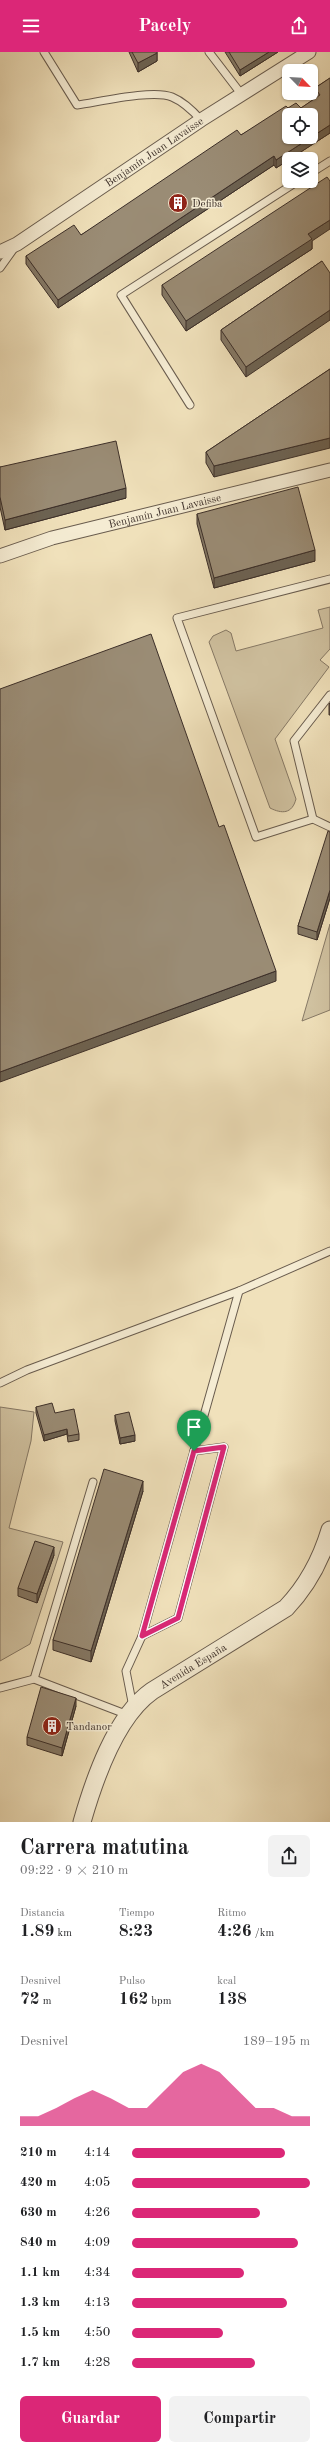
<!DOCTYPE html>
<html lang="es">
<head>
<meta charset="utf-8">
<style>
	body { margin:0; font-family:"Old Standard TT",serif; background:#f2f2f2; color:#202124; height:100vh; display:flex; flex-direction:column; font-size:15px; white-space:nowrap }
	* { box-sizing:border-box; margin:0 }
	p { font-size:13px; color:#757577 }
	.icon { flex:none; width:22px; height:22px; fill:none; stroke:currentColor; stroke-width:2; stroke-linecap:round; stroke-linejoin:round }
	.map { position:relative; height:1770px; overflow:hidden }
	.drawer { display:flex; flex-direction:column; background:#fff; flex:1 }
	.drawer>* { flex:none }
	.needle { width:26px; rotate:115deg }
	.tools { position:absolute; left:282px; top:12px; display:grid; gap:8px }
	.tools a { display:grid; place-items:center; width:36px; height:36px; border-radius:6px; background:#fff; box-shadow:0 1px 3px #0004; font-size:20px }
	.pin { position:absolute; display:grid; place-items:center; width:34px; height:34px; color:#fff; margin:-41px -17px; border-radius:50% 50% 50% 0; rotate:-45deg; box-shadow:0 0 4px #0007 }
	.pin .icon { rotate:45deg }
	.round { display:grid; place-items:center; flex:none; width:42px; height:42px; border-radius:6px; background:#f2f2f2 }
	.head { display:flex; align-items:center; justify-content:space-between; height:68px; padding:0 20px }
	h1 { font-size:22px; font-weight:600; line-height:30px }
	.figures { display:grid; grid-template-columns:repeat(3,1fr); gap:6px; height:68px; padding:4px 20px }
	.figures div { display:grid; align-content:center }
	.figures b { font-size:17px; font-weight:600 }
	.figures small { font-size:11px; font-weight:400 }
	.figures p { font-size:11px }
	.chart { height:112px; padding:8px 20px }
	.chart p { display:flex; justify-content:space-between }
	.chart svg { width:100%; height:72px; margin-top:4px; fill:#db2777; opacity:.7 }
	.cta { display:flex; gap:8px; margin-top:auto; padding:8px 20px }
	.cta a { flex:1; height:46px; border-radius:6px; background:#db2777; color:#fff; font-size:16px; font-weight:600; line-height:46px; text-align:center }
	.cta a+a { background:#f2f2f2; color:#202124 }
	ul { padding:0 20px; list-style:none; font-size:13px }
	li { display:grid; grid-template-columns:64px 48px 1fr; align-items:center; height:30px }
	li i { height:10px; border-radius:5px; background:#db2777 }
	header { display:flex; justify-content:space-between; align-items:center; height:52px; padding:0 20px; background:#db2777; color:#fff; font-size:18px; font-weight:600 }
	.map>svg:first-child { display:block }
	.green { fill:#d1c3a2; stroke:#867966 }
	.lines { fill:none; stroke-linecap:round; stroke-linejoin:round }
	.service-casing { stroke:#695c4e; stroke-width:9 }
	.minor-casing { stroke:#695c4e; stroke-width:15 }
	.tertiary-casing { stroke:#695c4e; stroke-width:19 }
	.service { stroke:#f5ecd3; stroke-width:7 }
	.minor { stroke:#f5ecd3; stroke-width:13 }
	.tertiary { stroke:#f5ecd3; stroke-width:17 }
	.wall { fill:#847865; stroke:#3c2f29 }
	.shaded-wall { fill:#6c6252; stroke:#3c2f29 }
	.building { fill:#9a8c75; stroke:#3c2f29; fill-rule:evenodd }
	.route-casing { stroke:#fff; stroke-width:8 }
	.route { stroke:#db2777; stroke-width:5 }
	.labels { text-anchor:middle; stroke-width:3; stroke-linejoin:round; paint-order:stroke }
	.street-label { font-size:11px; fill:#3c2f29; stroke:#f5ecd3 }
	.poi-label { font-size:11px; fill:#3c2f29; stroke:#f5ecd3; text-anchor:start }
</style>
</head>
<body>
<header><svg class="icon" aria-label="menu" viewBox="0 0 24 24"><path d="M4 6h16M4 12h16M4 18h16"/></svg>Pacely<svg class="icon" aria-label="share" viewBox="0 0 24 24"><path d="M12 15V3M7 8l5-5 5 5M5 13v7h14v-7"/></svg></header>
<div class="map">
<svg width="330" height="1770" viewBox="0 0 330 1770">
	<rect width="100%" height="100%" fill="#f0e1bb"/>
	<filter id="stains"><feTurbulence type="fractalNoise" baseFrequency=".005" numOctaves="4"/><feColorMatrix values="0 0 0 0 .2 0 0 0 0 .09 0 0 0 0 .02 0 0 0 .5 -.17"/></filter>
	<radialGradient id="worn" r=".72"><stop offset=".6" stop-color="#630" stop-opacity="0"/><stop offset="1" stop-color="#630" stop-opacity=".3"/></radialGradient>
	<!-- green -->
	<g class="green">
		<path d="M330 555V597L320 608 329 615 275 687 296 747C292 762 282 762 270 756L209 590 213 584 226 578 231 581 236 599 323 576 318 558Z"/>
		<path d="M330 872V958L302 969Z"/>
		<path d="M0 1355 34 1360 31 1389 9 1476 63 1490 30 1592 0 1609Z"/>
	</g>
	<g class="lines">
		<defs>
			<g id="service">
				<path d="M44 0 77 53C99 50 153 37 172 45 184 50 193 59 201 68"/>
				<path d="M209 0 242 43"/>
				<path d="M311 121 330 109"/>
				<path d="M0 216 15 195"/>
				<path d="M190 353 121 243 298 129"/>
				<path d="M330 527 177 566 256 785 313 767 330 775"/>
				<path d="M313 767 294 689 330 643"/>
				<path d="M0 1331 27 1318 239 1239 330 1199"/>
				<path d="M142 1584 178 1566 224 1395 194 1399"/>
				<path d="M34 1627 93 1430"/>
				<path d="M0 1636 34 1627 128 1663"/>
				<path d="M133 1655 126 1619 142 1584 239 1239"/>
			</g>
			<g id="minor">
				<path id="s1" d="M0 200 17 192 201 68 309 0"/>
				<path id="s2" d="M0 504 52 486 330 418"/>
			</g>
			<g id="tertiary">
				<path id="s3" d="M82 1770C94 1728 115 1665 152 1639L286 1556C308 1533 321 1508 330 1478"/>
			</g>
		</defs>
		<!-- service casing -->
		<use href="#service" class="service-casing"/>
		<!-- minor casing -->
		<use href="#minor" class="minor-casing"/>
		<!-- tertiary casing -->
		<use href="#tertiary" class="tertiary-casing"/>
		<!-- service -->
		<use href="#service" class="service"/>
		<!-- minor -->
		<use href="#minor" class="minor"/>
		<!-- tertiary -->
		<use href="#tertiary" class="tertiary"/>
	</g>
	<!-- wall -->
	<g class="wall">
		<path d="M129 0H157V9L138 20Z"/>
		<path d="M225 0H278L240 24Z"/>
		<path d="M330 26V81L276 116 274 113 58 256 26 212V204L81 183 241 83 288 56H301L316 46 315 44V36Z"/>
		<path d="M312 189V197L186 279 162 243V233Z"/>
		<path d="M322 209 246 325 221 288V278Z"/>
		<path d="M330 317 214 425 206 411V400Z"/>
		<path d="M0 415 126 446 5 478 0 455Z"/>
		<path d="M197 462 315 509 214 536 197 472Z"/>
		<path d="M330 651V663H329V652Z"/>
		<path d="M330 780V846L317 888 298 882V874Z"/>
		<path d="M36 1355 55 1361 79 1382V1388L68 1390 67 1382 44 1389 36 1361Z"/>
		<path d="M115 1363 135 1389 120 1392 115 1369Z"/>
		<path d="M143 1439 91 1610 53 1598V1588Z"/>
		<path d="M54 1503 37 1551 18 1544V1536Z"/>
		<path d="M76 1654 62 1704 27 1693V1685Z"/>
	</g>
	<!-- shaded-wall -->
	<g class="shaded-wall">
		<path d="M269 0H278L240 24V18Z"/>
		<path d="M157 1V9L138 20V11Z"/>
		<path d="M330 73V81L290 107H289V108L276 116V108Z"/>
		<path d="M274 104V113L58 256V248Z"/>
		<path d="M330 168V177L312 189V197L186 279V269L308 182Z"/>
		<path d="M330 258V268L246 325V315Z"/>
		<path d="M330 386V396L214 425V414Z"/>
		<path d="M126 436V446L5 478V468Z"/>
		<path d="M315 498V509L214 536V526Z"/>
		<path d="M330 838V846L317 888V880Z"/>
		<path d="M276 919V929L0 1030V1020Z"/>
		<path d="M67 1377V1382L44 1389V1383Z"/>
		<path d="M135 1383V1389L120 1392V1386Z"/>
		<path d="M143 1429V1439L91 1610V1599Z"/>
		<path d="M54 1495V1503L37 1551V1542Z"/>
		<path d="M76 1646V1654L62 1704V1696Z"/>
	</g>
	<!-- building -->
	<g class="building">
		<path d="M132 0H157V1L138 11Z"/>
		<path d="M229 0H269L240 18Z"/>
		<path d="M330 26V73L276 108 274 104 58 248 26 204 74 173 81 183 237 78 241 83 286 54 288 56 296 51 301 56 320 43 315 36ZM289 63H311V85H289Z"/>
		<path d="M327 125 330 129V168L308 182 312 187 186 269 162 233Z"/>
		<path d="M322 209 330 221V258L246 315 221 278Z"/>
		<path d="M330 317V386L214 414 206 400Z"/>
		<path d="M116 389 126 436 5 468 0 445V415Z"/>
		<path d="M298 435 315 498 214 526 197 462Z"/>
		<path d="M151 582 219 775 224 773 276 919 0 1020V637Z"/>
		<path d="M328 779 330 780V838L317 880 298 874Z"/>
		<path d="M52 1351 55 1361 74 1357 79 1382 68 1384 67 1377 44 1383 36 1355Z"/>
		<path d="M129 1360 135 1383 120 1386 115 1363Z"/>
		<path d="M104 1417 143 1429 91 1599 53 1588Z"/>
		<path d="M35 1489 54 1495 37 1542 18 1536Z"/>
		<path d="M41 1635 76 1646 62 1696 27 1685Z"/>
	</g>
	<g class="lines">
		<defs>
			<path id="route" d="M224 1395 178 1566 142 1584 194 1399Z"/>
		</defs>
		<!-- route casing -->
		<use href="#route" class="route-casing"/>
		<!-- route -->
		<use href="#route" class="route"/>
	</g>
	<!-- icons -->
	<defs>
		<symbol id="building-disc" viewBox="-11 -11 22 22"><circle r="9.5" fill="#8f2418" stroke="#f5ecd3"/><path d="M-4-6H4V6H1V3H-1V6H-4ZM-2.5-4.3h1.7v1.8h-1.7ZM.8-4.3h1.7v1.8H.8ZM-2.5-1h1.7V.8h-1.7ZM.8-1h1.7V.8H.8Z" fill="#fff"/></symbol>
	</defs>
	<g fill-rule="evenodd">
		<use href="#building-disc" x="167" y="140" width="22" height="22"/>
		<use href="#building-disc" x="41" y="1663" width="22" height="22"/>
	</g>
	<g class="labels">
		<!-- street labels -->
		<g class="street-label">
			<text dy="4" stroke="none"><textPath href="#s1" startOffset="184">Benjamín Juan Lavaisse</textPath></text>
			<text dy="4" stroke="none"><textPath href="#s2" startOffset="171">Benjamín Juan Lavaisse</textPath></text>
			<text dy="4" stroke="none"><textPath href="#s3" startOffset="199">Avenida España</textPath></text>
		</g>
		<!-- poi labels -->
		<g class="poi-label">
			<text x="192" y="155">Defiba</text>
			<text x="66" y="1678">Tandanor</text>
		</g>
	</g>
	<rect width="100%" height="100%" filter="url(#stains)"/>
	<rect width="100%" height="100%" fill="url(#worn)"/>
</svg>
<div class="tools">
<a><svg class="needle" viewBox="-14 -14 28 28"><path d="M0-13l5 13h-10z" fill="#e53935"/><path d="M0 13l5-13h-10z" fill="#757577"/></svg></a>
<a><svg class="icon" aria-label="locate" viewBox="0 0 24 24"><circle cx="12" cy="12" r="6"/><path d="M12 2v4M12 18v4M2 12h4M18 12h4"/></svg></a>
<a><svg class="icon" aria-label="layers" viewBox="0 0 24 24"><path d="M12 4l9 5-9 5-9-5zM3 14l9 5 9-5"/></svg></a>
</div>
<div class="pin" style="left:194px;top:1399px;background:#1e9e55"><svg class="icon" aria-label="arrive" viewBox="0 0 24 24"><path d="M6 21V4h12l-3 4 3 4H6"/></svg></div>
</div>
<section class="drawer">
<div class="head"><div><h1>Carrera matutina</h1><p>09:22 · 9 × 210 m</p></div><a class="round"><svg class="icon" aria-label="share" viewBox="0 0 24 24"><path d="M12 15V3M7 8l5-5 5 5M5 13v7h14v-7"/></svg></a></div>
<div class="figures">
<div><p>Distancia</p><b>1.89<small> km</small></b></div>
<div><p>Tiempo</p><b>8:23</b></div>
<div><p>Ritmo</p><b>4:26<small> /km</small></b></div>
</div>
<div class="figures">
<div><p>Desnivel</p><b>72<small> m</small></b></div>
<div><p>Pulso</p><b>162<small> bpm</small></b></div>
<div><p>kcal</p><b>138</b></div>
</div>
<div class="chart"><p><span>Desnivel</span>189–195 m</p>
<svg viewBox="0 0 160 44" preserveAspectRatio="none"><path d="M0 44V38L10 38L20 33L30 27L40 22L50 27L60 33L70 33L80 22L90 11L100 6L110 11L120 22L130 33L140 33L150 38L160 38V44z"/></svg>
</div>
<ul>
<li><b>210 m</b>4:14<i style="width:86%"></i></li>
<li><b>420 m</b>4:05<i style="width:100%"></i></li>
<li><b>630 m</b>4:26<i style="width:72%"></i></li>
<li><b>840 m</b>4:09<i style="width:93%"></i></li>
<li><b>1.1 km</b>4:34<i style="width:63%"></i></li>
<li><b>1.3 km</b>4:13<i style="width:87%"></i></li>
<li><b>1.5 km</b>4:50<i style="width:51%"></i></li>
<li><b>1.7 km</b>4:28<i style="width:69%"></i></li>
</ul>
<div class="cta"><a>Guardar</a><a>Compartir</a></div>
</section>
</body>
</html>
